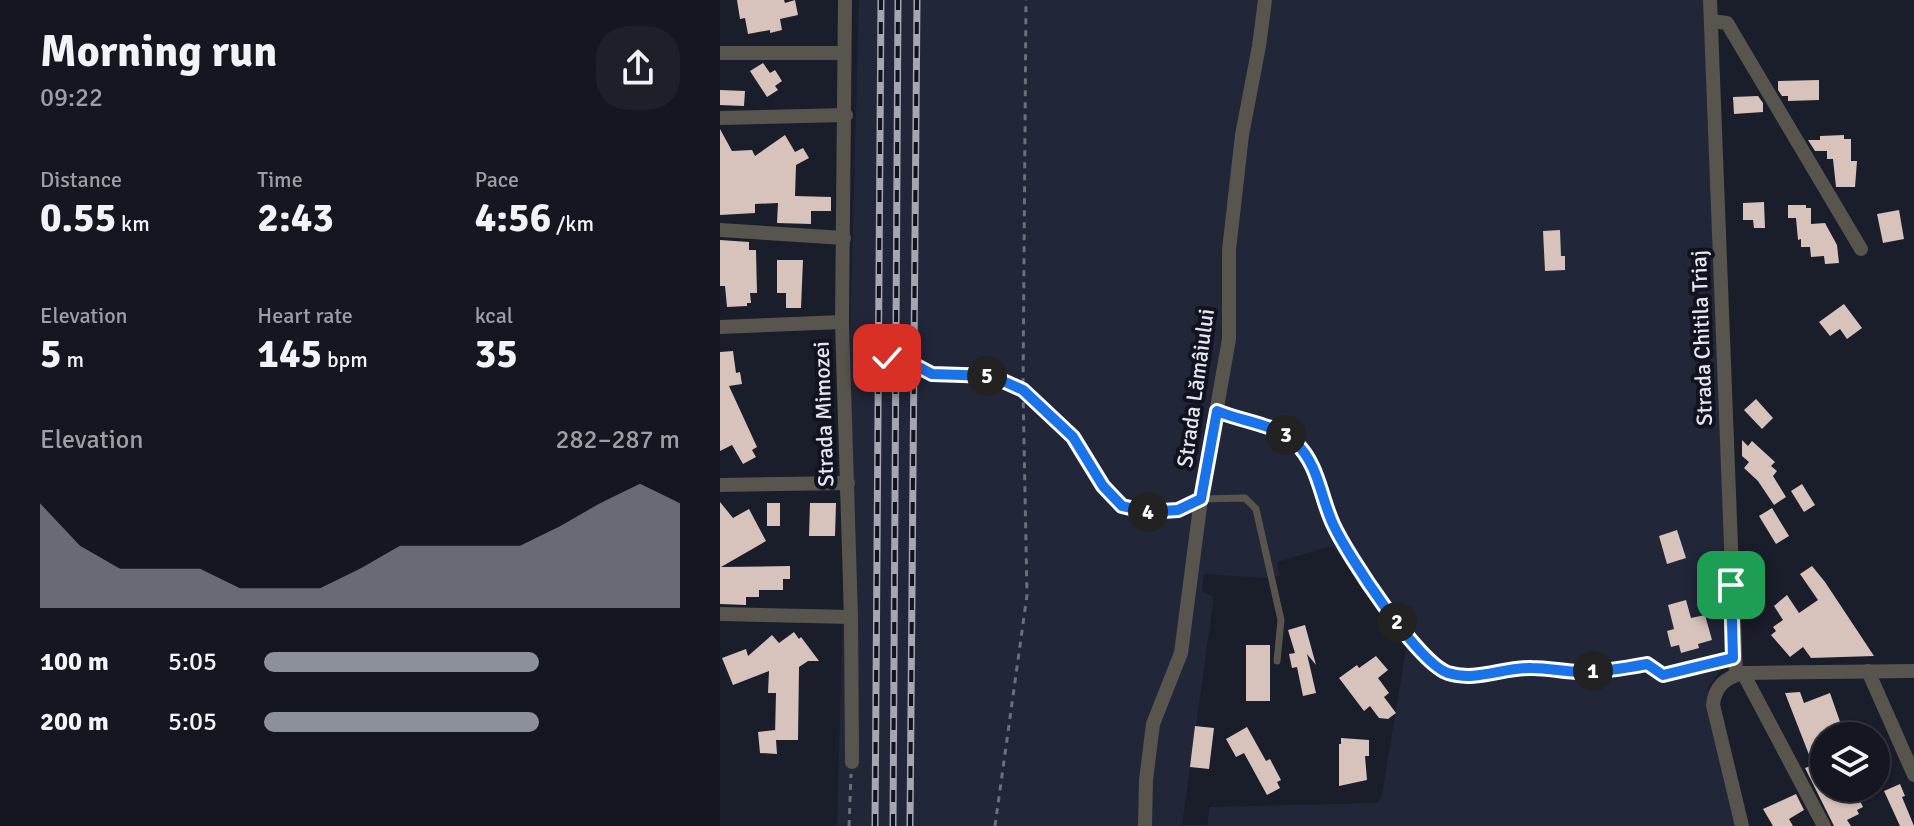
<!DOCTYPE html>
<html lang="en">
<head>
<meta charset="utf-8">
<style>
	body { margin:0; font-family:Signika,sans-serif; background:#1d1f29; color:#f1f3f6; height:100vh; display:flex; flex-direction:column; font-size:30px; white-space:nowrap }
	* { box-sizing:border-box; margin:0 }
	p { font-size:26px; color:#9d9fa5 }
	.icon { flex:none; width:44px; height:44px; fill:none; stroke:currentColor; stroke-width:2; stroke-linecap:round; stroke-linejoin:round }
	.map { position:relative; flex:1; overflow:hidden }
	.details { display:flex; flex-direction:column; background:#141620; width:720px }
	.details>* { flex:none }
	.tools { position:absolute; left:1090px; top:722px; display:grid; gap:16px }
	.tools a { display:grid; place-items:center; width:80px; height:80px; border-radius:50%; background:#141620; box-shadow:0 2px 6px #0004,0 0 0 2px #33353e; font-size:40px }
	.pin { position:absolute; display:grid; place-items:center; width:68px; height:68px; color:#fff; margin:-34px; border-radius:16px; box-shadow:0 4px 12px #0006 }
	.km { position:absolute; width:40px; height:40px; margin:-20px; border-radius:50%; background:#222; color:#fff; font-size:22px; line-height:40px; text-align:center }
	.round { display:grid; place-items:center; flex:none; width:84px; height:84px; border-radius:32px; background:#1d1f29 }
	.overview { display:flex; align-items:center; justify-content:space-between; height:136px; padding:0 40px }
	h1 { font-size:44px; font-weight:700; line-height:60px }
	.stats { display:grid; grid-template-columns:repeat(3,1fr); gap:12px; height:136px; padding:8px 40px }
	.stats div { display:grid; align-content:center }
	.stats b { font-size:40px; font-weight:700 }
	.stats small { font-size:22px; font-weight:400 }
	.stats p { font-size:22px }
	.chart { height:224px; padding:16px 40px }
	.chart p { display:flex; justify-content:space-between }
	.chart svg { width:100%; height:144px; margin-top:8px; fill:#8c9099; opacity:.7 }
	ul { padding:0 40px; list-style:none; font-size:26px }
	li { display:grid; grid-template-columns:128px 96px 1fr; align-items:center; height:60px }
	li i { height:20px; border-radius:10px; background:#8c9099 }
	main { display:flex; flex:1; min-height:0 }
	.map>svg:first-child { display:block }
	.built { fill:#222639; fill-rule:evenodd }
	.building { fill:#d8c2bc }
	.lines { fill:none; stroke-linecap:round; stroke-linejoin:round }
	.path { stroke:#6c6f7a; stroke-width:3; stroke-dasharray:6 6; stroke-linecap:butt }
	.service { stroke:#58554e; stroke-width:7 }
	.minor { stroke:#58554e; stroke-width:14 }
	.rail-casing { stroke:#a4a6b1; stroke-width:7 }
	.rail { stroke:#111320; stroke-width:4; stroke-dasharray:12; stroke-linecap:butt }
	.route-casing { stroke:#fff; stroke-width:16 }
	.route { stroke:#1a73e8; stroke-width:10 }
	.labels { text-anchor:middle; stroke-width:8; stroke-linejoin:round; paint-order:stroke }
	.street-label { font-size:22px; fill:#e5e7f1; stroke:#111320 }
</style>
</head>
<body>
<main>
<section class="details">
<div class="overview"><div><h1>Morning run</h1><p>09:22</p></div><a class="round"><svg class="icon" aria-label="share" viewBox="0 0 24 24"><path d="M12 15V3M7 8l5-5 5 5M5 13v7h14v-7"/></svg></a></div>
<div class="stats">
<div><p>Distance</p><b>0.55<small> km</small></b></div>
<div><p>Time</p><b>2:43</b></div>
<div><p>Pace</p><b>4:56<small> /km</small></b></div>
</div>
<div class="stats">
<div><p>Elevation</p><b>5<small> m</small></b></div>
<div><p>Heart rate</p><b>145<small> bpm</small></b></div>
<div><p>kcal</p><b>35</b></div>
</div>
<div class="chart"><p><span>Elevation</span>282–287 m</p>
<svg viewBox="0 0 160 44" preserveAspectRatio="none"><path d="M0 44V12L10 25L20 32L30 32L40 32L50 38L60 38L70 38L80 32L90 25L100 25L110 25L120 25L130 19L140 12L150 6L160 12V44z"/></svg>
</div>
<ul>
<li><b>100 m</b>5:05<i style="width:66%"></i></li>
<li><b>200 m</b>5:05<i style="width:66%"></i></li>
</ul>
</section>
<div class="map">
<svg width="1194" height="826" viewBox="0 0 1194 826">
	<rect width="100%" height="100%" fill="#1a1d2a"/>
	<!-- built -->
	<path class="built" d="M139 0H983L1008 630 1006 663 988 687V699L1017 826H117ZM612 546 687 643 662 794 658 803 490 807 487 825H462L494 597 482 591 484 574 544 578 560 576 557 562Z"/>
	<!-- building -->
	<g class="building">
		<path d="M17 0H64L65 3 75 0 78 15 60 19 62 30 50 33V30L28 34 25 18 20 19Z"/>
		<path d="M43 63 50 73 55 70 62 81 55 86 58 90 47 97 30 71Z"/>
		<path d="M1099 80V100L1068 101V96H1062L1058 90V81Z"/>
		<path d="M0 90 25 91 24 106 0 105Z"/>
		<path d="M1038 96 1043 103V112L1014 114 1013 97Z"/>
		<path d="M0 129 12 151 32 150 35 156 65 135 75 152 83 148 89 158 76 165 75 196 111 197V211H91V224L57 223 58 203 35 204V213L0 215Z"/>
		<path d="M1124 135V139H1131V161H1137L1135 187H1116L1113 159H1107V151H1095L1088 140H1100V136Z"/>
		<path d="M1044 202 1045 228H1034L1033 220H1023V203Z"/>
		<path d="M1068 205H1086V208H1091V224L1105 223 1117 245 1119 263 1105 264 1104 256 1091 257 1090 247H1081V239L1078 240 1076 218H1068Z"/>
		<path d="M1179 210 1184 239 1163 243 1157 214Z"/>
		<path d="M840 230 841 256H845V270L825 271 823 231Z"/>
		<path d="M0 240 29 242V250H36L37 293H30L31 303H27V306L7 307 5 286H0Z"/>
		<path d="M57 260H83L81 308H66V293H57Z"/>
		<path d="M1124 304 1142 328 1127 339 1120 329 1110 336 1099 322Z"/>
		<path d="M13 351 16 373 20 372 22 384 9 386 37 447 32 450 36 457 23 464 12 445 0 451V352Z"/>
		<path d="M1036 399 1053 418 1042 429 1024 410Z"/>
		<path d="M1022 440 1028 446 1032 441 1055 462 1051 466 1057 471 1053 476 1066 497 1054 505 1038 481 1024 468 1029 462 1022 456Z"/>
		<path d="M1082 484 1095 505 1084 512 1071 491Z"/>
		<path d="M0 502 13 518 29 509 46 541 1 567 70 566V579H63V590H39V597H26V605L0 604Z"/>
		<rect x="47" y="503" width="13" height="23"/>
		<path d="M90 503H116L115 536H89Z"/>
		<path d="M1052 508 1069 536 1056 544 1039 516Z"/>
		<path d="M957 530 966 558 947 564 939 536Z"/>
		<path d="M1092 566 1105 582 1154 656 1091 658 1083 647 1070 657 1051 635 1056 631 1053 627 1063 620 1054 606 1067 595 1079 613 1098 600 1080 574Z"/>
		<path d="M966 600 971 618 985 615 992 640 978 644 979 648 961 653 959 645 951 647 947 631 954 629 948 605Z"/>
		<path d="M585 625 596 665 587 654 596 693 583 696 577 667 572 668 569 654 575 653 568 630Z"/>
		<path d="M74 632 79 639 81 637 99 661H88L79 667 78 740H56L57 754 40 753 38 732 55 730V734L56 693H48L49 671 13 685 2 658 26 649 28 656 52 635 59 643Z"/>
		<rect x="526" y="645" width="24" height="56"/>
		<path d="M656 656 668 670 658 678 669 693 664 697 676 713 668 719 659 718 650 706 644 711 619 678 637 665 639 668Z"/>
		<path d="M1080 692 1084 703 1110 693 1125 736H1104V788H1134L1143 807 1137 810 1139 814 1127 820 1131 826H1114L1085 768 1093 765 1065 693Z"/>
		<path d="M475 726 494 728 489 769 470 767Z"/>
		<path d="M527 727 546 761 550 759 561 780 557 782 560 788 547 795 524 753 516 757 506 739Z"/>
		<path d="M621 738 649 740V756H645L647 780 619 786V744H621Z"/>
		<path d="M1180 784 1185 796 1182 797 1194 826H1180L1164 791Z"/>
		<path d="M1076 794 1084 810 1069 819 1073 826H1053L1043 809Z"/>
	</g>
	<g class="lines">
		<!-- path -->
		<g class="path">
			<path d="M136 351C154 360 175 357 194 364 202 367 207 373 216 374 247 377 279 369 304 391 320 404 339 420 353 437 380 471 383 515 437 511 448 510 457 510 467 506"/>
			<path d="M129 826 131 774"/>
			<path d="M275 826 307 595 303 390 306 0"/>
		</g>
		<!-- service -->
		<g class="service">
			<path d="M497 411C520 421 557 425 576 442 599 465 600 496 613 524 627 555 698 663 728 672 756 681 784 667 812 668 829 668 845 672 861 672 883 672 906 668 927 664L943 675 1013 658"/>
			<path d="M481 499 525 498 536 509 561 620 557 661"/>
		</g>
		<!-- minor -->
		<g class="minor">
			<path d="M125 0 122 322 131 617 132 762"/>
			<path d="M990 0 1016 675"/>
			<path d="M992 21 1007 23 1141 249"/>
			<path d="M0 53H124"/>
			<path d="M0 118 126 115"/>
			<path d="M0 230 124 238"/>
			<path d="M0 327 122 322"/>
			<path d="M0 485 128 483"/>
			<path d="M0 614 131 617"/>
			<path d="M1148 671 1194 775"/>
			<path d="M1023 673 1104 826"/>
			<path d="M425 826 426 780 433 724 461 653 481 499 509 339V250L522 135 539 46 545 0"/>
			<path d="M1022 826 993 705C995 686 1005 678 1023 673L1194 671"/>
		</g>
		<defs>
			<g id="rail">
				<path d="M155 826 161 0"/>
				<path d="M173 826 178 0"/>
				<path d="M190 826 197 0"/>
			</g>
		</defs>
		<!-- rail casing -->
		<use href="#rail" class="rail-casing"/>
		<!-- rail -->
		<use href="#rail" class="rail"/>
	</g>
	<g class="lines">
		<defs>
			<path id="route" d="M167 358 193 364 212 374 272 376 303 390 353 437 383 486 402 506 427 512 458 510 481 499 497 411C520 421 558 425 575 442 599 465 600 496 613 524 627 555 698 663 728 673 756 682 784 667 812 668 829 668 845 672 861 672 883 672 906 668 927 664L943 675 1013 658 1011 585"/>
		</defs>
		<!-- route casing -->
		<use href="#route" class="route-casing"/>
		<!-- route -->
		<use href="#route" class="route"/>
	</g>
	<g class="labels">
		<!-- street labels -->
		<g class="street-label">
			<text transform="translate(981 338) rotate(-92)" y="8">Strada Chitila Triaj</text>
			<text transform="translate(475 388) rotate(-82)" y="8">Strada Lămâiului</text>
			<text transform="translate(103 414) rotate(-92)" y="8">Strada Mimozei</text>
		</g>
	</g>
</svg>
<div class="tools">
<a><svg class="icon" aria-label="layers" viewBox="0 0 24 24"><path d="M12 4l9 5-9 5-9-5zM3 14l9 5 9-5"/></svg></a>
</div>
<div class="pin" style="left:1011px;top:585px;background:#1e9e55"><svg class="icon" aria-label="arrive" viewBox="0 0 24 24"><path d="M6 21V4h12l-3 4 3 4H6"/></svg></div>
<div class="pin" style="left:167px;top:358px;background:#d93025"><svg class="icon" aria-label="check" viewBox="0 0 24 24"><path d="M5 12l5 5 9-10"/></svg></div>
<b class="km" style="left:873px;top:671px">1</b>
<b class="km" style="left:677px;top:622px">2</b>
<b class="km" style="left:566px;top:435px">3</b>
<b class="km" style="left:428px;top:512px">4</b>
<b class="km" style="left:267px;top:376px">5</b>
</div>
</main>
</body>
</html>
